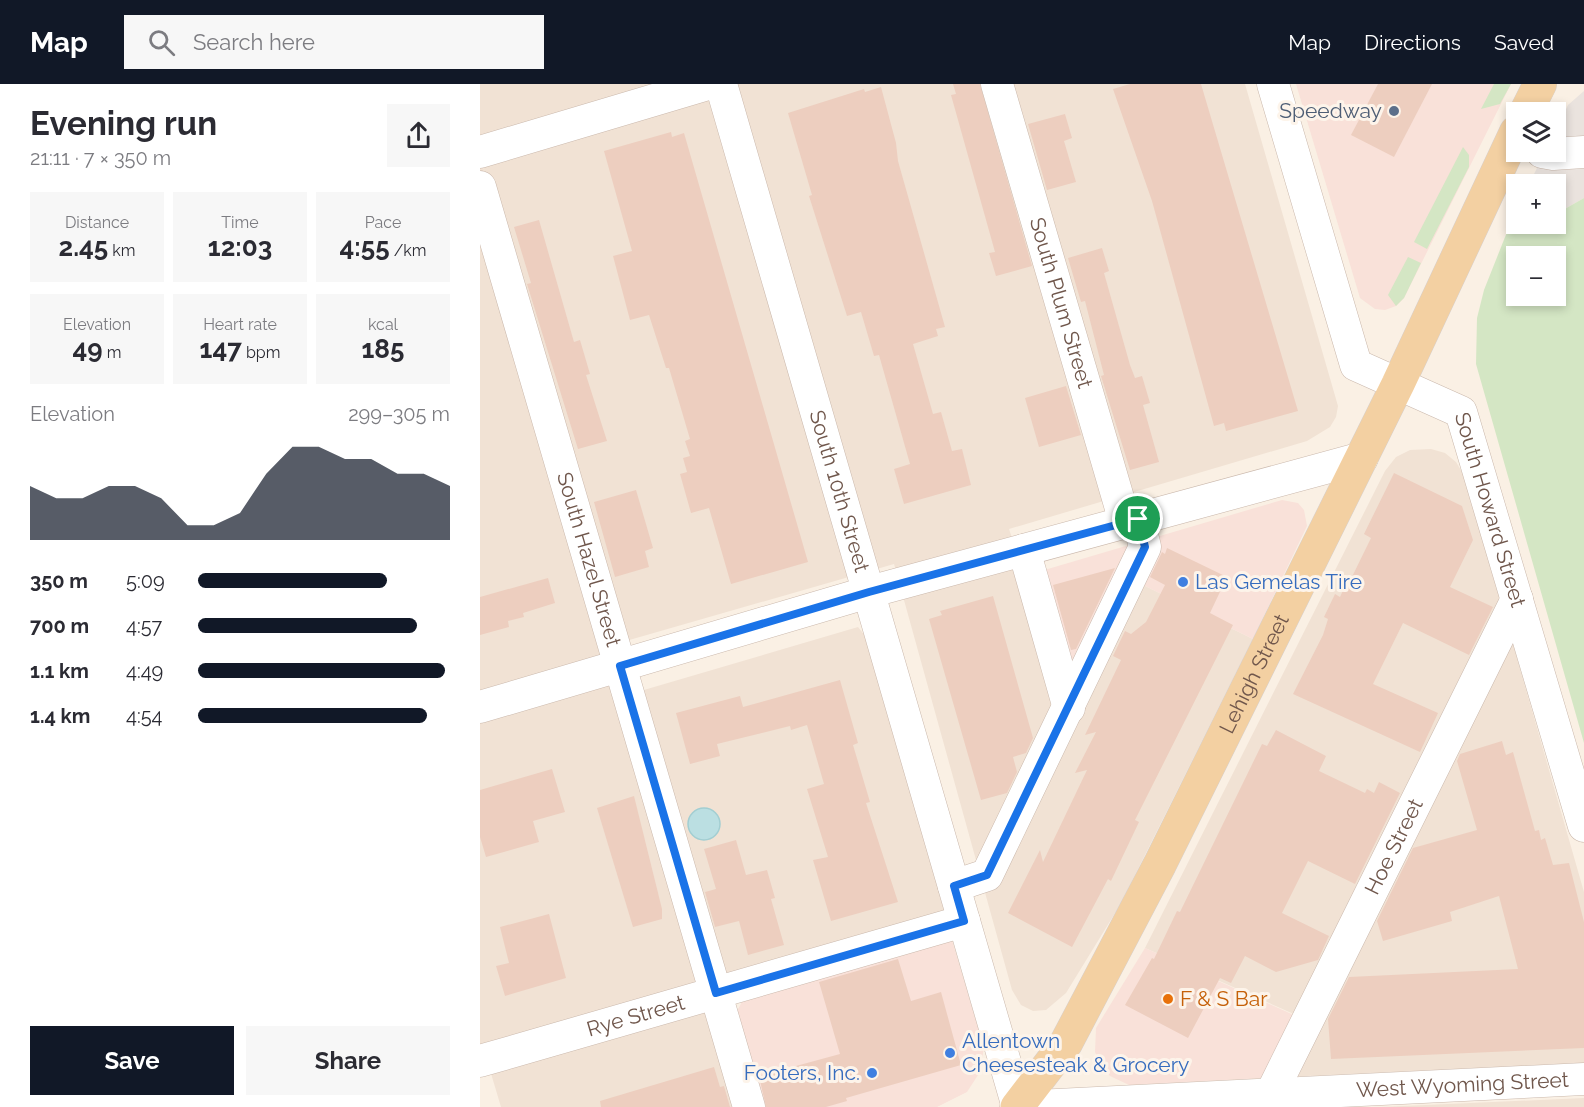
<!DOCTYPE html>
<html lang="en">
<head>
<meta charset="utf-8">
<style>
	body { margin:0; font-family:Raleway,sans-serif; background:#f7f7f7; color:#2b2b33; height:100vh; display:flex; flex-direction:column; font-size:22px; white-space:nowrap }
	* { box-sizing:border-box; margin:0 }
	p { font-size:20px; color:#7c7c81 }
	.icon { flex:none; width:33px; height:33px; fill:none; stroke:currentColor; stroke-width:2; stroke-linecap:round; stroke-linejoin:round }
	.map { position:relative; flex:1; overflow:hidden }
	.details { display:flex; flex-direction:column; background:#fff; width:480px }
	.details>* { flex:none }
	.controls { position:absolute; left:1026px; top:18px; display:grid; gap:12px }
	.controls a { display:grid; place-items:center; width:60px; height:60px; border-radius:0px; background:#fff; box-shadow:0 3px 9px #0003; font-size:30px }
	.pin { position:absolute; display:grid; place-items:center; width:51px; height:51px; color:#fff; margin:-26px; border:3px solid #fff; border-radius:50%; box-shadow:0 2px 6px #0007 }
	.round { display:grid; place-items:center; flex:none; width:63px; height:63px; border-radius:0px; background:#f7f7f7 }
	.overview { display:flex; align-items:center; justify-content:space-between; height:102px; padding:0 30px }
	h1 { font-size:33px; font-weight:700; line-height:45px }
	.metrics { display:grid; grid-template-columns:repeat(3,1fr); gap:9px; height:102px; padding:6px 30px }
	.metrics div { display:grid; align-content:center; border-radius:0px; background:#f7f7f7; text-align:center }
	.metrics b { font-size:26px; font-weight:700 }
	.metrics small { font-size:16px; font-weight:400 }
	.metrics p { font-size:16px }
	.chart { height:168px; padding:12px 30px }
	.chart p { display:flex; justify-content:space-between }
	.chart svg { width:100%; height:108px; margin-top:6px; fill:#111827; opacity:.7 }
	.action { display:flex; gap:12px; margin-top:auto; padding:12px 30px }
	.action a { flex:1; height:69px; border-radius:0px; background:#111827; color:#fff; font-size:24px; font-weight:700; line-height:69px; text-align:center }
	.action a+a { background:#f7f7f7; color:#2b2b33 }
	ul { padding:0 30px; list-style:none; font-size:20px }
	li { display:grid; grid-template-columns:96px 72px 1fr; align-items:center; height:45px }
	li i { height:15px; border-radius:8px; background:#111827 }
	header { display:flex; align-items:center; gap:36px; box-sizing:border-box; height:84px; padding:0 30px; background:#111827; color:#fff }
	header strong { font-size:28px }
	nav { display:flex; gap:33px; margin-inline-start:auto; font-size:21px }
	.search { width:420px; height:54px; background:#f7f7f7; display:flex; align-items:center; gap:15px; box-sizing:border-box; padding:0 21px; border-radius:0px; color:#7c7c81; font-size:22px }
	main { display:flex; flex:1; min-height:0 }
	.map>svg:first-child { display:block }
	.residential { fill:#f1e2d4 }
	.commercial { fill:#f9e1d9 }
	.industrial { fill:#eae3de }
	.green { fill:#d4e6c4; fill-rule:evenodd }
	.water { fill:#bbdfe2; stroke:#a2ced2; stroke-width:1.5 }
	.building { fill:#edcebf }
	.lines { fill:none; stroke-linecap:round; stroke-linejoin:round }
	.minor-casing { stroke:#cab8ac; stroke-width:33 }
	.major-casing { stroke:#d7d0cd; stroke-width:34 }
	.minor { stroke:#fff; stroke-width:32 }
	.major { stroke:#f3d0a2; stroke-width:33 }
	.route-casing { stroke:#fff; stroke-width:12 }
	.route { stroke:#1a73e8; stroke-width:8 }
	.service-dot { fill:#5c6f8a; stroke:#fdf4ea; stroke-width:2 }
	.shop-dot { fill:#3f7fe0; stroke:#fdf4ea; stroke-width:2 }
	.food-dot { fill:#e8710a; stroke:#fdf4ea; stroke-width:2 }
	.labels { text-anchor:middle; stroke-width:6; stroke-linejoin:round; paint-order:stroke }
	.service-label { font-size:21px; fill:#4e5e75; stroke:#fdf4ea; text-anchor:end }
	.street-label { font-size:21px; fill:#70574c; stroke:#fdf4ea }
	.shop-label { font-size:21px; fill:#366cbe; stroke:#fdf4ea; text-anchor:start }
	.food-label { font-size:21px; fill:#c56008; stroke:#fdf4ea; text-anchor:start }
</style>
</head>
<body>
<header>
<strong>Map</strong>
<div class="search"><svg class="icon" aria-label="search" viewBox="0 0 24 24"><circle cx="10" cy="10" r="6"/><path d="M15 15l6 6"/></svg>Search here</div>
<nav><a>Map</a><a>Directions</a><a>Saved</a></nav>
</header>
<main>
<section class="details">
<div class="overview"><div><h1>Evening run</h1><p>21:11 · 7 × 350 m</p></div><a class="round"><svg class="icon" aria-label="share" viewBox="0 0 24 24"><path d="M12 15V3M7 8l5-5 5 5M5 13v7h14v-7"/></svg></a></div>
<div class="metrics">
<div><p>Distance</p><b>2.45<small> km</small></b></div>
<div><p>Time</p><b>12:03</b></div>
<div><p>Pace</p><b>4:55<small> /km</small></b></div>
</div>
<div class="metrics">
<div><p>Elevation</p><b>49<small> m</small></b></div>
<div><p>Heart rate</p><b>147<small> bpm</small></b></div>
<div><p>kcal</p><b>185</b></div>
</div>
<div class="chart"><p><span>Elevation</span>299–305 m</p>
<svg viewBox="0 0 160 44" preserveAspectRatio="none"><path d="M0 44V22L10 27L20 27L30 22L40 22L50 27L60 38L70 38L80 33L90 17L100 6L110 6L120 11L130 11L140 17L150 17L160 22V44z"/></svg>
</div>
<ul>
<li><b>350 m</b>5:09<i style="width:75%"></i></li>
<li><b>700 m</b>4:57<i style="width:87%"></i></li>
<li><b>1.1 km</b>4:49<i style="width:98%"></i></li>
<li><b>1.4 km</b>4:54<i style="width:91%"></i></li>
</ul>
<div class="action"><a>Save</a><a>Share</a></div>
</section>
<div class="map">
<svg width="1104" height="1023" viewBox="0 0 1104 1023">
	<rect width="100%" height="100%" fill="#faf0e4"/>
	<!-- residential -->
	<g class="residential">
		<path d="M0 0H765L858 322 856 333 850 343 827 357 529 445 545 493 657 498 773 555 640 821 586 909 566 926 553 927 541 921 532 906 414 480 125 563 140 613 378 543 386 553 464 826 455 837 228 922 261 1023H21L4 966 0 967Z"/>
		<path d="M951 365 965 369 976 378 985 393 1104 808V979L785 994 816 931 665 864 905 387 916 373 930 366Z"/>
		<path d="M1104 1014V1023H901Z"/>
	</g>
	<!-- commercial -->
	<g class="commercial">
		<path d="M816 0H1031L924 214 916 222 905 226 895 225 880 214Z"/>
		<path d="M802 416 818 419 824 426 827 442 773 555 657 498 605 575 587 581 561 487Z"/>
		<path d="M472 856 504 963 500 988 487 1008 457 1023H282L257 927 263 916Z"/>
		<path d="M665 864 816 932 785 994 649 1001 630 992 621 982 615 968 616 944Z"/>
	</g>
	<!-- industrial -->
	<path class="industrial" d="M1104 7V114L1076 130V100H1049L1065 68H1076V47L1088 21Z"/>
	<!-- green -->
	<g class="green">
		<path d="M1014 0H1031L1020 20 1001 25Z"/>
		<path d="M983 63 989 71V83L947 165 934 158Z"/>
		<path d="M1104 114V659L996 280 997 234 1004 206 1031 138 1044 148 1059 140H1076V130ZM1036 172H1076V212H1036Z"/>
		<path d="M928 173 941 179 924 214 916 222 908 211Z"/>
	</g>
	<!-- water -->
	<circle class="water" cx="224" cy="740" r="16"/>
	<!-- building -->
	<g class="building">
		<path d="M473 0H500L552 182 516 192 509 169 515 168 471 11 476 10Z"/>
		<path d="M650 0H721L818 327 746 347 744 339 734 342 672 117 633 5Z"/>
		<path d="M898 0H952L914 73 871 51Z"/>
		<path d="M401 3 416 59 418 77 465 243 456 245 458 252 433 260 453 330 461 328 472 367 482 365 491 401 424 420 414 385 430 380 399 271 394 272 381 228 367 232 329 112 332 111 308 29 384 5 385 8Z"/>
		<path d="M585 30 592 54 584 57 596 98 567 106 548 40Z"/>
		<path d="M191 48 192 53 204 49 328 478 251 500 229 424 211 429 200 390 207 388 203 374 210 372 205 357 210 355 189 284H186L169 231 150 236 133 172 152 167 124 67Z"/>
		<path d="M59 136 94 258 100 256 110 290 106 291 127 357 98 365 47 200 51 199 34 143Z"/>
		<path d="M622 164 629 187 624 189 650 281 655 294 662 292 670 319 663 321 679 378 650 386 621 292 624 291 605 217 601 218 588 174Z"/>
		<path d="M586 302 601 351 559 363 545 314Z"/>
		<path d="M914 389 982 422 993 456 970 503 1013 523 989 571 923 539 893 600 958 629 940 668 813 610 843 551 848 535 844 533 855 510 860 513 866 500 868 501 891 454 884 450Z"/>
		<path d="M156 406 173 464 165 467 169 483 135 493 114 418Z"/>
		<path d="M687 464 747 493 730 529 753 541 655 736 659 738 631 797 628 795 592 863 528 829 560 766 563 778 607 686 595 689 616 648 605 651 641 576 633 572 645 547 651 550 666 538 685 501 670 493 682 468 685 470Z"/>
		<path d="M635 484 596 565 591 566 573 501Z"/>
		<path d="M68 494 75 519 43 529 44 533 28 537 29 543 0 551V513Z"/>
		<path d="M513 512 553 654 546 669 533 673 537 688 527 709 501 716 449 535 462 531 460 527Z"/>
		<path d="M360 596 378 659 373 661 390 718 386 719 418 818 351 837 333 776 348 773 327 705 344 700 327 641 311 646 310 642 237 660 240 672 210 680 196 629 260 612 263 623Z"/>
		<path d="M796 646 846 672 839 687 885 709 887 705 894 709 899 698 920 709 875 800 828 777 802 829 849 852 838 876 796 888 765 872 751 899 740 894 708 954 645 921 672 874 674 875 697 827 700 828 782 660 787 662Z"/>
		<path d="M1022 657 1026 671 1033 668 1055 747 1059 746 1061 756 1065 754 1073 781 1089 779 1104 838V964L851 975 848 935 869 893 1038 885 1019 812 970 828 972 837 903 857 897 837 933 764 997 746 977 677 980 670Z"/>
		<path d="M72 685 85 728 53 737 59 758 6 773 0 753V706Z"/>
		<path d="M154 712 182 825V835L153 843 117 724Z"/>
		<path d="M256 756 266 791 287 786 295 814 291 815 304 861 268 871 259 837 235 843 225 808 236 805 224 765Z"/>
		<path d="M69 830 86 894 25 912 16 882 29 879 20 843Z"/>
		<path d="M418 875 431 917 461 908 481 981 366 1014 367 1017 346 1023H286L279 992 360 970 339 898Z"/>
		<path d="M234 983 240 1003 244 1002 250 1023H121L120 1017Z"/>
	</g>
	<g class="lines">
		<defs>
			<g id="minor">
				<path id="s1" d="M241 0 538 1023"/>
				<path id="s2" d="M517 0 645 438"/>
				<path id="s3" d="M793 0 876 281 981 328 1104 742"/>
				<path d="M0 68 228 0"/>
				<path d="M1062 68 1073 70 1104 68"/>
				<path id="s4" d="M0 103 269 1023"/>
				<path d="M544 466 589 624"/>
				<path d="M0 623 389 508 882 374"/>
				<path d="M474 802 507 791 665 463 658 435"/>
				<path id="s5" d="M0 977 484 837"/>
				<path id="s6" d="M792 1008 1037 515"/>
				<path id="s7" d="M536 1023 1104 995"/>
			</g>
			<g id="major">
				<path d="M1046 28 1060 0"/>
				<path id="s8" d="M537 1023 586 959 680 780 918 300 1036 48"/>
			</g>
		</defs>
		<!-- minor casing -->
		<use href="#minor" class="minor-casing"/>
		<!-- major casing -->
		<use href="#major" class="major-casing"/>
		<!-- minor -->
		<use href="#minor" class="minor"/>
		<!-- major -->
		<use href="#major" class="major"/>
	</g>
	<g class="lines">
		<defs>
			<path id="route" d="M658 435 665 463 507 791 474 802 484 837 236 909 140 582 389 508Z"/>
		</defs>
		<!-- route casing -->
		<use href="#route" class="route-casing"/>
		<!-- route -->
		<use href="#route" class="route"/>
	</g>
	<!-- markers -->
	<circle class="service-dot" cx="914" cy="27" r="6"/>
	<g class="shop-dot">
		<circle cx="703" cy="498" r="6"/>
		<circle cx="470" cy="969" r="6"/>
		<circle cx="392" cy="989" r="6"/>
	</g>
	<circle class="food-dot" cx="688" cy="915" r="6"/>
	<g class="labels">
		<!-- service labels -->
		<g class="service-label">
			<text x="902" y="34">Speedway</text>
		</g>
		<!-- street labels -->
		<g class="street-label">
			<text dy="7" stroke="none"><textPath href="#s2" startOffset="228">South Plum Street</textPath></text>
			<text dy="7" stroke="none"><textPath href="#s1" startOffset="424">South 10th Street</textPath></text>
			<text dy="7" stroke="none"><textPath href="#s3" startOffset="510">South Howard Street</textPath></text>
			<text dy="7" stroke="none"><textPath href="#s4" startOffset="388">South Hazel Street</textPath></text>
			<text dy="7" stroke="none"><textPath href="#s8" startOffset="495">Lehigh Street</textPath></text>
			<text dy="7" stroke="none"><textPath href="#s6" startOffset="274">Hoe Street</textPath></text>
			<text dy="7" stroke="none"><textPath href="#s5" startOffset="162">Rye Street</textPath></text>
			<text dy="7" stroke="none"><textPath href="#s7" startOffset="447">West Wyoming Street</textPath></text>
		</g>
		<!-- shop labels -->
		<g class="shop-label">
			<text x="715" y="505">Las Gemelas Tire</text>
			<text x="482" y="964">Allentown<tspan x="482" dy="24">Cheesesteak &amp; Grocery</tspan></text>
			<text x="380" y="996" text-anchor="end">Footers, Inc.</text>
		</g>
		<!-- food labels -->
		<g class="food-label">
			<text x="700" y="922">F &amp; S Bar</text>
		</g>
	</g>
</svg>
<div class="controls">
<a><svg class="icon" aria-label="layers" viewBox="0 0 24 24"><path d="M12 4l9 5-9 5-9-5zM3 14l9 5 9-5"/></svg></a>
<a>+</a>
<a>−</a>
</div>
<div class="pin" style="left:658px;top:435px;background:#1e9e55"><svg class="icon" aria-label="arrive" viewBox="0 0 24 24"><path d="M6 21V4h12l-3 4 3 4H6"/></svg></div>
</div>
</main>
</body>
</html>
